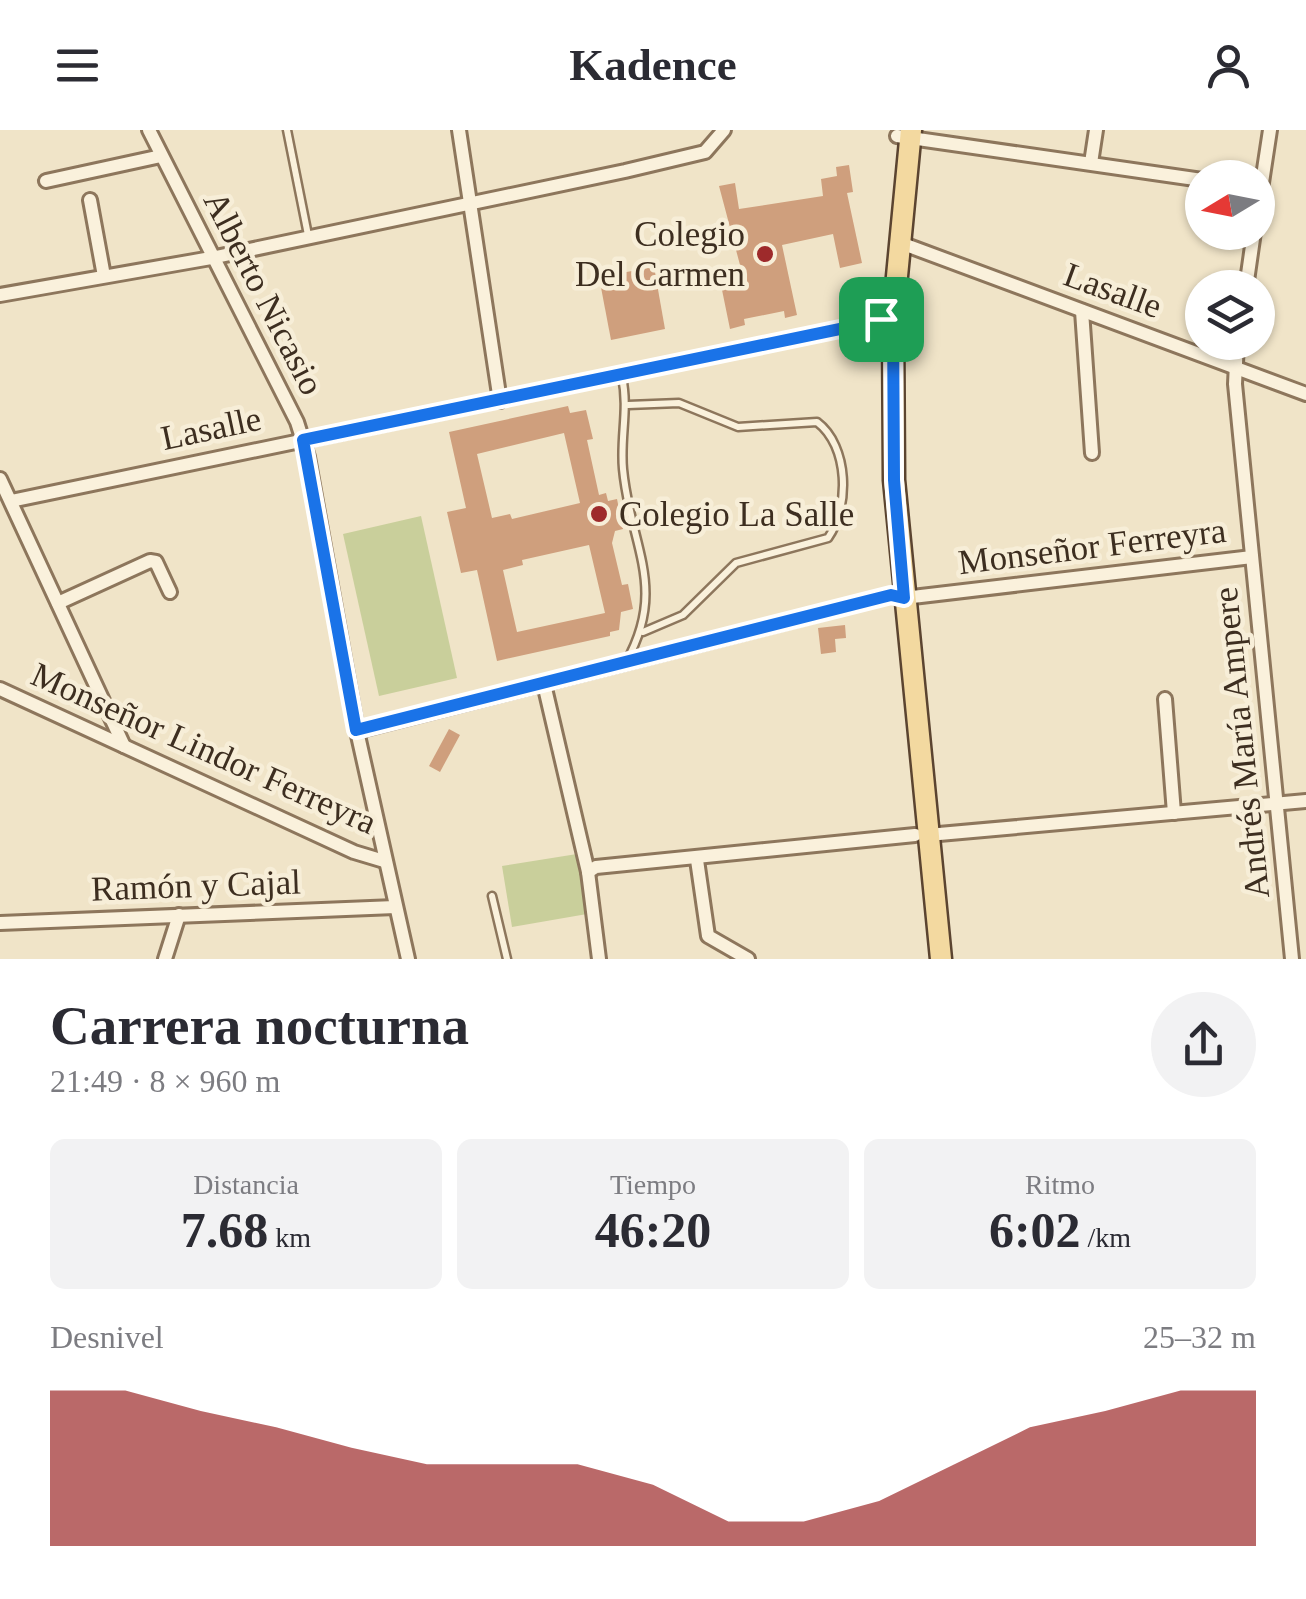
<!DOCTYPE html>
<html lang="es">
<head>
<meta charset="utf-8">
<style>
	body { margin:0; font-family:"Times New Roman",serif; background:#f2f2f3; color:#2b2b33; height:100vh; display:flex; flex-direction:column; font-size:38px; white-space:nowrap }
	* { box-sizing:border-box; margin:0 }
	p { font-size:32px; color:#7c7c81 }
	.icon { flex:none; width:55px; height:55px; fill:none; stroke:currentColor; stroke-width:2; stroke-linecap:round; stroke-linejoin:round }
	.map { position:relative; height:829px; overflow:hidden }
	.sheet { display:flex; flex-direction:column; background:#fff; flex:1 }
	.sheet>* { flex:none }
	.needle { width:65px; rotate:260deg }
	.controls { position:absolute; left:1185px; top:30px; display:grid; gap:20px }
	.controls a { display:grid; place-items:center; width:90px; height:90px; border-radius:50%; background:#fff; box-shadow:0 2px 8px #0004; font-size:50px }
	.pin { position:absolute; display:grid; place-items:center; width:85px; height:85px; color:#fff; margin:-42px; border-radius:20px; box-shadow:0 5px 15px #0006 }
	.round { display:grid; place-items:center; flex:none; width:105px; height:105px; border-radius:52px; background:#f2f2f3 }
	.overview { display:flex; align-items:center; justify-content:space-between; height:170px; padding:0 50px }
	h1 { font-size:55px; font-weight:600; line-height:75px }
	.metrics { display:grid; grid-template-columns:repeat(3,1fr); gap:15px; height:170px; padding:10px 50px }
	.metrics div { display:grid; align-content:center; border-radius:15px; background:#f2f2f3; text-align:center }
	.metrics b { font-size:50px; font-weight:600 }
	.metrics small { font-size:28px; font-weight:400 }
	.metrics p { font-size:28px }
	.chart { height:280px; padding:20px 50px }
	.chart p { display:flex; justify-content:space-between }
	.chart svg { width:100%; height:180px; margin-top:10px; fill:#9e2a2b; opacity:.7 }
	header { display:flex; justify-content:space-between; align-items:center; height:130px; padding:0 50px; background:#fff; font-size:45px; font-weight:600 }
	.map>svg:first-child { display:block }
	.green { fill:#c9cf9b }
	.building { fill:#cf9f7d; fill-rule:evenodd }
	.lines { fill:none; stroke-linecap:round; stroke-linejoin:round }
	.lane-casing { stroke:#8d765c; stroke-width:11 }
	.street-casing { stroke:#8d765c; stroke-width:18 }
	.primary-casing { stroke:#5b4430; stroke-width:25 }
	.lane { stroke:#faf1dc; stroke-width:6 }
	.street { stroke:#faf1dc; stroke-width:12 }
	.primary { stroke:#f3d9a0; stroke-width:20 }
	.route-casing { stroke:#fff; stroke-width:20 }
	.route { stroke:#1a73e8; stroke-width:12 }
	.poi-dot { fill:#9e2a2b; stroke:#f7eed8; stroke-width:4 }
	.labels { text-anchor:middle; stroke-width:9; stroke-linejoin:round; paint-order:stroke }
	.poi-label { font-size:35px; fill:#3d2e20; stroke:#f7eed8; text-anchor:end }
	.street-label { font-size:35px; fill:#3d2e20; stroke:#f7eed8 }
</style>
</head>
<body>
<header><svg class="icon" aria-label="menu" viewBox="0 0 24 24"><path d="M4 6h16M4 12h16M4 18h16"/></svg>Kadence<svg class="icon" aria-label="person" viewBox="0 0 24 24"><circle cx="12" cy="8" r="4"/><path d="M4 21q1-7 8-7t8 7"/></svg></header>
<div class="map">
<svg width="1306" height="829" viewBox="0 0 1306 829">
	<rect width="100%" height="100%" fill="#f0e4c8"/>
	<!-- green -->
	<g class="green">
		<path d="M421 386 457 548 379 566 343 404Z"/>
		<path d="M577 724 587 784 512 797 502 736Z"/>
	</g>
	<!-- building -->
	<g class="building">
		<path d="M849 35 853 62 847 63 862 133 840 138 833 104 782 115 797 185 785 188 784 181 744 189 745 195 730 199 721 155 744 150 719 56 735 53 739 79 823 66 821 49 837 46 836 37Z"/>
		<path d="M654 137 665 199 611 210 599 147Z"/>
		<path d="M568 276 570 283 586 280 593 309 587 310 599 365 606 363 608 371 617 369 623 399 615 401 612 413 622 455 628 454 633 479 621 482 619 500 610 502V506L497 531 477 440 461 443 447 382 466 378 449 302ZM564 303 580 373 512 389 510 384 492 388 477 324ZM589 415 605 483 517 502 503 440 523 435 522 430Z"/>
		<path d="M845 495 846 508 835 509 836 522 821 524 818 498Z"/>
		<path d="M449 599 460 605 440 642 429 636Z"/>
	</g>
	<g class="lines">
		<defs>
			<g id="lane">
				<path d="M287 0 308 105"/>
				<path d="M622 247C629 279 620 307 623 339 630 416 668 457 626 532"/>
				<path d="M628 275 679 273 738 297 817 292C849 316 850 377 828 408L736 433 683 485 643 502"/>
				<path d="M492 766 507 829"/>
			</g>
			<g id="street">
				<path d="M149 0 297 292 308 327 357 601 408 829"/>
				<path d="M459 0 500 271"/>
				<path d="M897 6 1202 50"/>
				<path d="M1091 33 1096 0"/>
				<path d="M46 51 161 26"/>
				<path d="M90 70 104 146"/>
				<path d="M1258 79 1270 0"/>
				<path d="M898 112 1306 264"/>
				<path d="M1246 158 1254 102"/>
				<path d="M0 165 211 128 625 41 705 22 724 0"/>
				<path d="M1082 181 1092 323"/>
				<path d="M1237 212 1235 254 1292 829"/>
				<path d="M0 349 124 616"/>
				<path d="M11 371 893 188"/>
				<path d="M58 473 150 431 156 432 170 462"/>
				<path d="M544 554 588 742 599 829"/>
				<path d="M0 559 354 722 384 731"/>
				<path d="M1165 569 1174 683"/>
				<path d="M357 601 891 465 904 468 1252 427"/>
				<path d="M928 705 1306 671"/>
				<path d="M697 730 708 806 748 829"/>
				<path d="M588 742 596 737 915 705"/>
				<path d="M0 793 395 777"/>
				<path d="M165 829 179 785"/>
			</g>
			<path id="primary" d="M911 0 893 188 894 350 941 829"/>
		</defs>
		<!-- lane casing -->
		<use href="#lane" class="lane-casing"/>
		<!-- street casing -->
		<use href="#street" class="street-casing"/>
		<!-- primary casing -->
		<use href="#primary" class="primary-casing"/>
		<!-- lane -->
		<use href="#lane" class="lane"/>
		<!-- street -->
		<use href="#street" class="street"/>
		<!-- primary -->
		<use href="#primary" class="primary"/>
	</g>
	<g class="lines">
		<defs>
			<path id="route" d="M893 188 894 350 904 468 891 465 356 600 303 310Z"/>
		</defs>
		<!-- route casing -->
		<use href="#route" class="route-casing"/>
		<!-- route -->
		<use href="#route" class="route"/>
	</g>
	<!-- markers -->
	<g class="poi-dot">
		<circle cx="765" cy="124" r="10"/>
		<circle cx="599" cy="384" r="10"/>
	</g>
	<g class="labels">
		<!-- poi labels -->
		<g class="poi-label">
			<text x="745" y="116">Colegio<tspan x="745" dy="40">Del Carmen</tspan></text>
			<text x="619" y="396" text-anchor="start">Colegio La Salle</text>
		</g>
		<!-- street labels -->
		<g class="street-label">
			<text transform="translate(1113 160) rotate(20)" y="12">Lasalle</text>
			<text transform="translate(264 163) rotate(63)" y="12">Alberto Nicasio</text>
			<text transform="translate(211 298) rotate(-12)" y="12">Lasalle</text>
			<text transform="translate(1092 416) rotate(-7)" y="12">Monseñor Ferreyra</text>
			<text transform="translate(1241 613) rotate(-96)" y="12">Andrés María Ampere</text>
			<text transform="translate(204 618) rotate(24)" y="12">Monseñor Lindor Ferreyra</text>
			<text transform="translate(196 755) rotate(-2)" y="12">Ramón y Cajal</text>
		</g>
	</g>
</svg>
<div class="controls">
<a><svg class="needle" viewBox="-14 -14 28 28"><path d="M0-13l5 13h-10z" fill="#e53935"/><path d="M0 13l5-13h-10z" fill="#7c7c81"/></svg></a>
<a><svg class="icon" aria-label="layers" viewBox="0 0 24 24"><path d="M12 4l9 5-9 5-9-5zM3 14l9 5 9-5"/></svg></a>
</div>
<div class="pin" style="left:881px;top:189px;background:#1e9e55"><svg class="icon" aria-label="arrive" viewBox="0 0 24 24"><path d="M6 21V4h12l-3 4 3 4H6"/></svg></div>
</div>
<section class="sheet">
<div class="overview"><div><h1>Carrera nocturna</h1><p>21:49 · 8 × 960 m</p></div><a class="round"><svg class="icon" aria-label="share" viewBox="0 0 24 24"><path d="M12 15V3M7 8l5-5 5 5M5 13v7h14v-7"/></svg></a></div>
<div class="metrics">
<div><p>Distancia</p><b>7.68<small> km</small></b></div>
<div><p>Tiempo</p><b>46:20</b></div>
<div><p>Ritmo</p><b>6:02<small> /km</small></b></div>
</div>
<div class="chart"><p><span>Desnivel</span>25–32 m</p>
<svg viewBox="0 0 160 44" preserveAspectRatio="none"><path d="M0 44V6L10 6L20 11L30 15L40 20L50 24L60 24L70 24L80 29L90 38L100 38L110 33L120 24L130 15L140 11L150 6L160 6V44z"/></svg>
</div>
</section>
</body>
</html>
